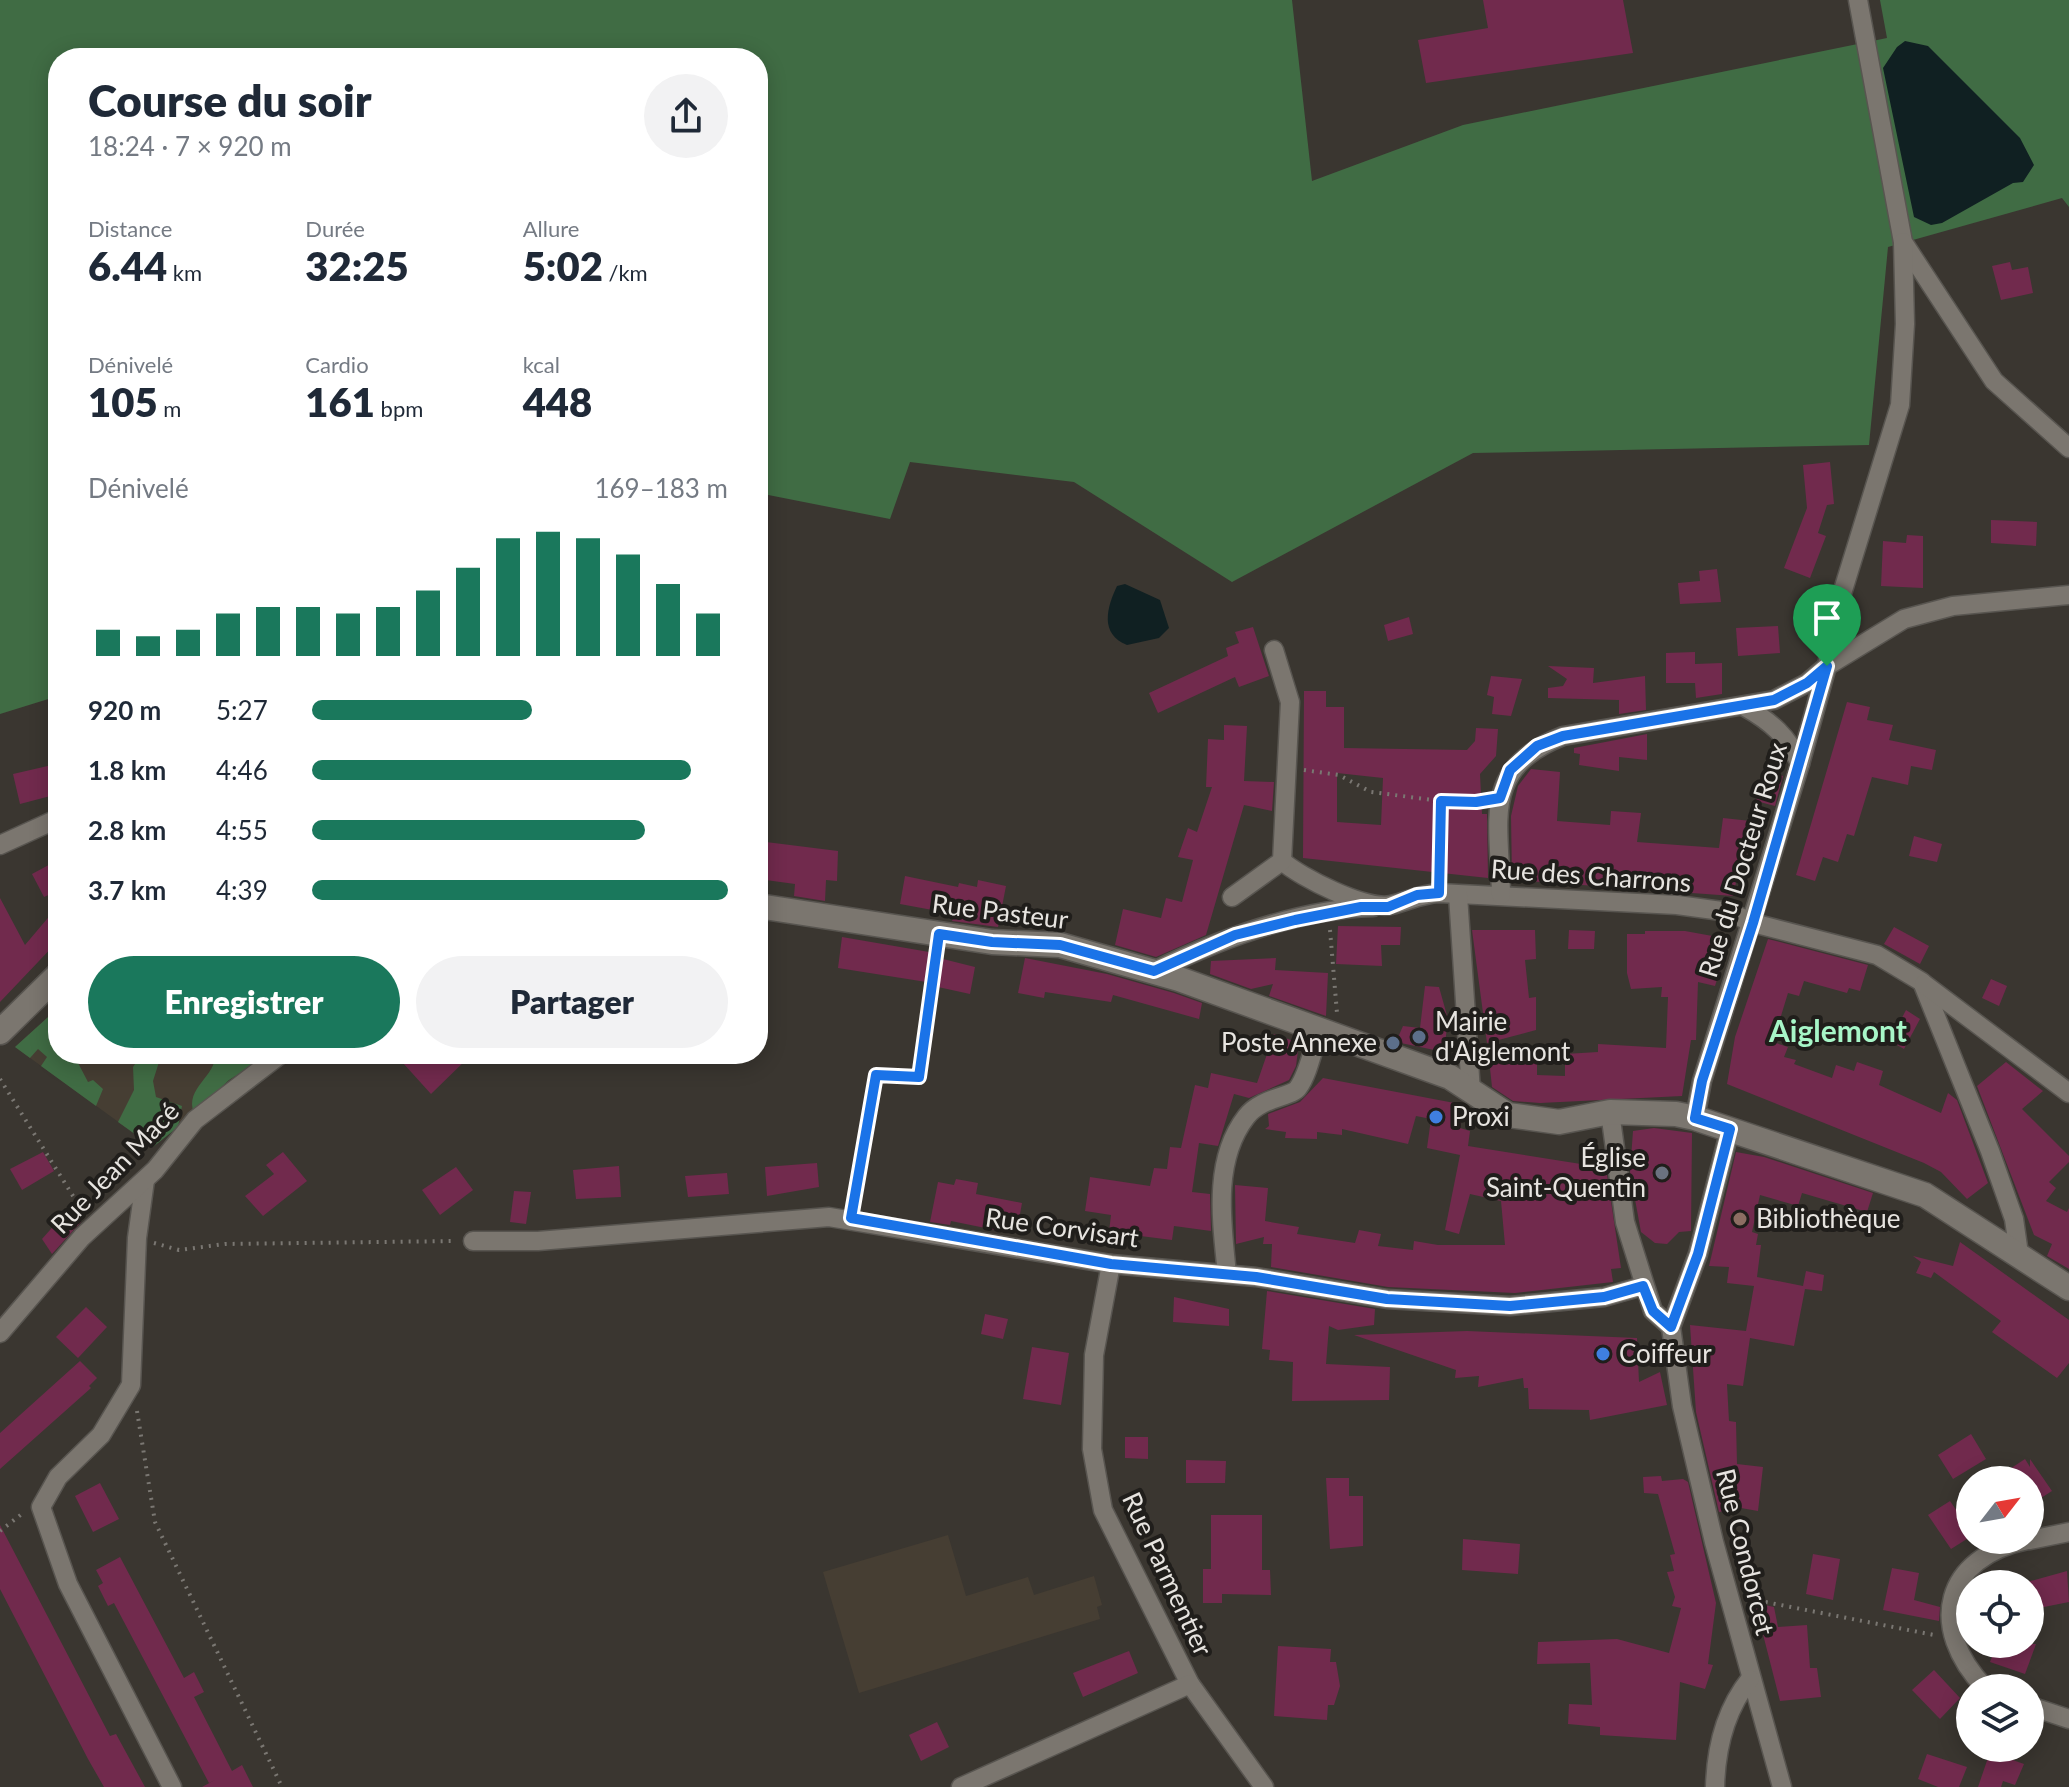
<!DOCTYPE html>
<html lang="fr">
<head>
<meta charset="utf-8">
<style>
	body { margin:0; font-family:Lato,sans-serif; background:#f2f2f3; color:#1f2937; height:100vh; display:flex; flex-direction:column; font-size:30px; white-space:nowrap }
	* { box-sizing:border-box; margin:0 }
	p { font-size:26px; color:#747a83 }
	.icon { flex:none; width:44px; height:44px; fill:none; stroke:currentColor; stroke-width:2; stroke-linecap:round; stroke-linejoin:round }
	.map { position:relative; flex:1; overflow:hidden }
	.side { position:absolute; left:48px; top:48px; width:720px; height:1016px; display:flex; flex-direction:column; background:#fff; border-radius:32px; box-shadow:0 4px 20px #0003 }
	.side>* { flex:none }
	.needle { width:52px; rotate:59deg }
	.buttons { position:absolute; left:1956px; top:1466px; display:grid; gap:16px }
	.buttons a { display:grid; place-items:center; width:88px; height:88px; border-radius:50%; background:#fff; box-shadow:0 4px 20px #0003; font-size:40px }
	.pin { position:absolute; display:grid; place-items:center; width:68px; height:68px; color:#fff; margin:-82px -34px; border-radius:50% 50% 50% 0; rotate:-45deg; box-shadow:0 0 8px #0007 }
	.pin .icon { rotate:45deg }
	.round { display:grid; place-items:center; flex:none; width:84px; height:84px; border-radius:42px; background:#f2f2f3 }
	.head { display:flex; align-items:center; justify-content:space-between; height:136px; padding:0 40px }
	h1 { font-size:44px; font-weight:800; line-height:60px }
	.stats { display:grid; grid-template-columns:repeat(3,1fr); gap:12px; height:136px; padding:8px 40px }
	.stats div { display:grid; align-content:center }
	.stats b { font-size:40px; font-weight:800 }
	.stats small { font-size:22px; font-weight:400 }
	.stats p { font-size:22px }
	.chart { height:224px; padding:16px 40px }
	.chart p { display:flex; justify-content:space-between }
	.chart svg { width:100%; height:144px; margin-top:8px; stroke:#1a785c; stroke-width:6 }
	.primary-button { display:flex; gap:16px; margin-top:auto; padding:16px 40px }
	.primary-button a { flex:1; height:92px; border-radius:48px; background:#1a785c; color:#fff; font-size:32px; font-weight:800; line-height:92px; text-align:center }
	.primary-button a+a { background:#f2f2f3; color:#1f2937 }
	ul { padding:0 40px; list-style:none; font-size:26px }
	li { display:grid; grid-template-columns:128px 96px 1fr; align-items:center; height:60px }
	li i { height:20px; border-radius:10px; background:#1a785c }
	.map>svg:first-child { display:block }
	.built { fill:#463e33 }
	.green { fill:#406c44 }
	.water { fill:#102022 }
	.building { fill:#712a4d; fill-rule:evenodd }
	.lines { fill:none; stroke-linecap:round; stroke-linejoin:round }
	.street-casing { stroke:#585550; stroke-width:21 }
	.secondary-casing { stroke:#585550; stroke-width:27 }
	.path { stroke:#7a7772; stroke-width:4; stroke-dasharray:2 6; stroke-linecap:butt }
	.street { stroke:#7b766f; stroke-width:18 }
	.secondary { stroke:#7b766f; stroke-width:24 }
	.route-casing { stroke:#fff; stroke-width:16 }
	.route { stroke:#1a73e8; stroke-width:10 }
	.service-dot { fill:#5c6f8a; stroke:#201e1b; stroke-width:3 }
	.shop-dot { fill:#3f7fe0; stroke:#201e1b; stroke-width:3 }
	.worship-dot { fill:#6b7280; stroke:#201e1b; stroke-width:3 }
	.education-dot { fill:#8d6e63; stroke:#201e1b; stroke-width:3 }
	.labels { text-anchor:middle; stroke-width:8; stroke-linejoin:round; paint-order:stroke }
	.street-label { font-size:26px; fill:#e7e4e0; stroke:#201e1b }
	.poi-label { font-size:26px; fill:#e7e4e0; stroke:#201e1b; text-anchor:start }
	.quarter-label { font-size:30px; font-weight:bold; fill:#a7f6c8; stroke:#201e1b }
</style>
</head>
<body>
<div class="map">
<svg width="2069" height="1787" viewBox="0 0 2069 1787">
	<rect width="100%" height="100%" fill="#3a3630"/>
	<!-- built -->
	<g class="built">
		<path d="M58 1008V1054H250L256 1063 229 1080 153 1147 15 1047Z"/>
		<path d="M948 1535 966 1596 1028 1577 1034 1595 1094 1576 1102 1605 1097 1607 1100 1619 859 1693 823 1572Z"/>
	</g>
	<!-- green -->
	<g class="green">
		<path d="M0 0H1292L1312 181 1463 125 1887 38 1880 0H2069V207L2062 198 1888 247 1869 445 1473 453 1232 582 1074 482 910 462 890 519 758 493V58H58V599L55 600 58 696 0 714Z"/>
		<path d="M58 1008V1054H77V1061L88 1082 93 1080 103 1089 96 1106 41 1066 47 1057 38 1049 30 1058 15 1047Z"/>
		<path d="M142 1054H154L159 1062 153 1081 156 1097 182 1106 178 1127 153 1147 118 1122 134 1090 133 1067Z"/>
		<path d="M215 1054H250L256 1063 229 1080 194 1113C184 1088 217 1076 215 1054Z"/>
	</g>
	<!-- water -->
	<g class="water">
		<path d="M1905 41 1928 46 2020 138 2034 165 2023 182 2013 183 1942 223 1931 225 1914 217 1883 68 1897 47Z"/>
		<path d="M1125 584 1160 600 1169 628 1159 638 1127 645C1099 634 1107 607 1117 586Z"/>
	</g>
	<!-- building -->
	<g class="building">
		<path d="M1483 0H1623L1633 53 1426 83 1418 40 1488 28Z"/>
		<path d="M2010 262 2012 270 2028 267 2033 293 2001 300 1992 266Z"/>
		<path d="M1830 462 1834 504 1827 505 1818 533 1826 536 1810 578 1784 568 1807 508 1803 465Z"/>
		<path d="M1991 520 2037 522 2036 546 1991 543Z"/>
		<path d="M1907 535 1923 536V588L1881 586 1883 541 1906 543Z"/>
		<path d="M1717 569 1721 602 1680 604 1678 583 1700 581 1699 571Z"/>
		<path d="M1409 617 1413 634 1388 641 1384 625Z"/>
		<path d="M1778 626 1780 653 1738 656 1736 628Z"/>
		<path d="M1253 627 1269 676 1239 687 1235 677 1158 713 1149 693 1228 656 1226 648 1239 643 1235 632Z"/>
		<path d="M1695 652V664L1722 663V694L1696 698 1695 683H1666V653Z"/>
		<path d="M1548 666 1594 668 1593 683 1645 676 1646 710 1619 714V700L1548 698V688L1563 686 1567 679Z"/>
		<path d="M1491 676 1522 679 1511 716 1492 714 1494 697 1487 695Z"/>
		<path d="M1304 691H1326V707H1344V748L1467 750 1475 741 1476 728 1498 729 1496 756 1480 774 1482 814H1487L1488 878 1303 858ZM1337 773 1383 778 1381 825 1337 822Z"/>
		<path d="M1847 702 1870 707 1867 720 1893 725 1889 740 1936 750 1932 770 1911 766 1908 785 1872 777 1854 836 1847 834 1838 862 1823 857 1815 881 1796 875Z"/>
		<path d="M1224 725 1247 726 1244 781 1274 782 1272 811 1244 805 1206 935 1156 957 1115 945 1123 909 1161 918 1166 898 1182 902 1193 860 1178 857 1188 828 1197 832 1212 787H1206L1208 739 1224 740Z"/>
		<path d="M1647 734V760L1619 757V771L1579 765 1580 754 1574 753V748Z"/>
		<path d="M52 765 58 794 20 804 13 774Z"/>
		<path d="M1531 769 1560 772 1557 821 1610 825 1611 811 1641 813 1637 842 1719 848 1723 818 1751 821 1743 879 1737 878 1733 896 1512 880 1511 816 1518 786Z"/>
		<path d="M1762 772 1783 776 1775 806 1756 801Z"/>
		<path d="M1914 836 1942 844 1937 862 1909 856Z"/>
		<path d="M758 841 838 851 837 881 826 880 825 901 794 896 795 884 758 879Z"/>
		<path d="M58 860V891L44 897 32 874Z"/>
		<path d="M905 876 958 887 959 883 977 887 978 880 1006 886 998 927 952 921 954 914 900 904Z"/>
		<path d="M0 898 25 945 58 906V941L0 1002Z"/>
		<path d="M1338 926 1401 927 1400 945H1381L1382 966 1336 964Z"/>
		<path d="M1894 927 1929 946 1920 964 1884 944Z"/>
		<path d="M1472 930H1535L1536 959 1525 960 1529 998 1536 997V1030L1487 1043Z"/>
		<path d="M1569 930 1595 931 1594 949H1568Z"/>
		<path d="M1645 931H1685L1718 937 1711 968 1720 970 1715 986 1698 982 1696 1040H1691L1682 1096 1540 1103 1513 1101 1492 1087 1489 1059 1537 1056V1075L1565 1076V1054L1598 1052V1044L1666 1048 1668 997H1661L1662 987 1631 989 1627 973V934H1645Z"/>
		<path d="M842 937 935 953V957L975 967 970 994 938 987 939 984 838 968Z"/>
		<path d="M1768 939 1868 965 1860 991 1849 988 1847 993 1804 981 1799 996 1788 993 1773 1042 1788 1047 1784 1057 1796 1060 1794 1064 1832 1078 1836 1065 1854 1071 1857 1062 1883 1071 1879 1085 1941 1113 1948 1093 1957 1100 1988 1183 1967 1199 1941 1172 1924 1163 1727 1084 1735 1037Z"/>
		<path d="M1025 958 1107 974 1174 993 1202 1003 1199 1019 1113 995 1111 1002 1045 992 1044 998 1018 993Z"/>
		<path d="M1276 958 1275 970 1328 973 1326 1016 1269 996 1273 984 1251 989 1210 974 1211 961Z"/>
		<path d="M1991 979 2007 986 1999 1006 1982 998Z"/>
		<path d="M1425 986 1439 987 1448 1019 1444 1052 1396 1042 1403 1026 1420 1028Z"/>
		<path d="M1906 1010 1920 1019 1904 1049 1890 1041Z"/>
		<path d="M1274 1034 1299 1043 1296 1066 1289 1080 1249 1098 1234 1094 1218 1146 1199 1143 1192 1192 1210 1194 1211 1231 1174 1226 1172 1240 1109 1232 1111 1215 1085 1211 1090 1177 1150 1186 1154 1168 1167 1169 1170 1147 1181 1148 1195 1085 1208 1088 1211 1073 1257 1083Z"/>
		<path d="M412 1054H472L431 1094 403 1063Z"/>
		<path d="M2006 1062 2043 1091 2022 1109 2069 1156V1162L2049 1182 2056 1188 2046 1201 2067 1212 2069 1208V1269L2047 1256 2052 1244 2034 1235 1977 1086Z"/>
		<path d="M1323 1078 1465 1105 1460 1128 1470 1131 1468 1146 1606 1168 1621 1268 1611 1269 1613 1282 1515 1293 1388 1287 1271 1267 1272 1244H1263L1264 1237 1236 1244 1235 1185 1268 1188 1265 1221 1299 1227 1297 1234 1355 1243 1359 1230 1381 1234 1378 1246 1413 1250 1414 1241 1438 1245H1505L1501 1201 1470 1194 1459 1234 1445 1230 1460 1155 1427 1148 1431 1119 1416 1116 1408 1144 1342 1129V1135L1317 1132V1139L1285 1138 1286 1132 1265 1129 1269 1126 1268 1114 1300 1102Z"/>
		<path d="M1654 1128 1692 1133 1691 1231 1679 1232 1667 1244 1655 1243 1641 1232 1630 1172 1633 1131Z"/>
		<path d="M43 1152 54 1171 22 1190 10 1169Z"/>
		<path d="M283 1152 307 1181 263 1216 245 1196 274 1174 266 1165Z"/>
		<path d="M1736 1152 1764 1157 1873 1193 1867 1212 1802 1193 1798 1206 1760 1195 1752 1232 1758 1234 1756 1245H1761L1757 1277 1803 1286 1806 1271 1824 1275 1822 1291 1805 1289 1794 1346 1750 1338 1743 1386 1727 1384 1729 1421 1736 1422 1737 1464 1763 1467 1758 1511 1741 1508 1719 1512 1696 1412 1690 1325 1746 1331 1754 1286 1727 1283 1729 1267 1709 1266Z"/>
		<path d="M817 1163 819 1187 767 1196 765 1167Z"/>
		<path d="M619 1166 621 1197 576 1199 573 1170Z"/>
		<path d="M456 1167 473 1190 440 1215 422 1190Z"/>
		<path d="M727 1173 729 1194 688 1197 685 1176Z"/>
		<path d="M956 1179 978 1183 976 1194 1022 1203 1018 1225 1008 1223 1005 1232 951 1221 950 1225 930 1222 938 1182 954 1185Z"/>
		<path d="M514 1191 531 1192 526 1224 510 1222Z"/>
		<path d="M66 1212 81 1222 52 1254 42 1239Z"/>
		<path d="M1960 1242 2069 1320V1363L2057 1378 1992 1332 2001 1321 1934 1272 1931 1278 1916 1273 1921 1262 1913 1256 1953 1266Z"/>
		<path d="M1267 1291 1375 1309 1374 1325 1338 1330 1329 1326 1326 1364 1390 1367 1389 1400 1292 1401 1293 1362 1269 1360 1270 1350 1262 1349Z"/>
		<path d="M1174 1297 1229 1309V1326L1173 1322Z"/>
		<path d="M86 1307 107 1327 78 1358 56 1337Z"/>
		<path d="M985 1314 1008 1319 1003 1339 981 1334Z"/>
		<path d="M1467 1331 1637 1338 1639 1382 1660 1372 1667 1405 1590 1420 1589 1410 1529 1409 1528 1388H1524L1523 1378 1478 1387 1479 1376 1455 1378 1456 1370 1354 1335Z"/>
		<path d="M1032 1347 1069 1353 1061 1405 1023 1399Z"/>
		<path d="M80 1361 97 1378 89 1386 91 1388 0 1469V1433Z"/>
		<path d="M1971 1434 1986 1459 1953 1479 1938 1455Z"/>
		<path d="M1125 1437H1148V1459L1125 1458Z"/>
		<path d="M2025 1459 2030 1467V1459L2052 1491 2030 1505V1480H1993Z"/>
		<path d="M1186 1460 1226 1461 1225 1483H1186Z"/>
		<path d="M1661 1476 1662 1481 1683 1479 1688 1482 1716 1603 1708 1664 1713 1665 1705 1689 1680 1682 1676 1740 1600 1735V1727L1568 1724 1569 1704 1592 1705 1590 1663 1537 1664 1538 1642 1617 1639 1669 1653 1681 1608 1672 1606 1675 1597 1667 1572 1674 1571 1670 1555 1675 1554 1658 1494 1644 1493 1643 1477Z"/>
		<path d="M1326 1478H1349V1496H1363V1546L1330 1549Z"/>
		<path d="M100 1483 119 1519 93 1532 75 1496Z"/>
		<path d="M1950 1501 1970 1530V1537L1951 1549 1928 1515Z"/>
		<path d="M1211 1515H1262V1570H1270L1271 1595 1222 1594V1603H1203V1569H1211Z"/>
		<path d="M0 1525 110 1736 116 1734 145 1787H104L88 1759 0 1589Z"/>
		<path d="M1463 1539 1520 1544 1518 1574 1462 1570Z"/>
		<path d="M1813 1554 1840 1559 1833 1600 1806 1594Z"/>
		<path d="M120 1557 184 1678 194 1672 204 1692 194 1697 232 1771 242 1765 253 1787H202L215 1780 209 1783 114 1603 108 1606 98 1586 103 1583 96 1570Z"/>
		<path d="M1892 1568 1919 1573 1914 1600 1940 1607 1939 1621 1883 1610Z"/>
		<path d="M2067 1571 2069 1602 2034 1609 2027 1582Z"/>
		<path d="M1755 1603 1774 1607 1778 1627 1807 1625 1810 1668H1817L1821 1697 1780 1701Z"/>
		<path d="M1997 1644H2036L2025 1674 1990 1662Z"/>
		<path d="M1278 1646 1331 1649 1330 1662H1336L1340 1686 1334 1705H1328L1327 1720 1274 1716Z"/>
		<path d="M1129 1651 1138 1673 1083 1697 1073 1673Z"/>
		<path d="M1934 1670 1960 1698 1940 1719 1912 1690Z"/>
		<path d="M937 1722 949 1747 921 1761 909 1735Z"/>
		<path d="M1990 1752 2024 1764 2015 1785 2003 1781 2001 1787H1978Z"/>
		<path d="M1927 1754 1967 1767 1959 1787H1938L1918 1779Z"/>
	</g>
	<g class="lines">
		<defs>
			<g id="street">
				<path d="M1858 0 1903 242 1994 381 2069 448"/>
				<path d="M1745 707C1770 721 1789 737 1800 764"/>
				<path d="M0 845 57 819"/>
				<path d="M1282 861C1300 877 1367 911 1391 905 1408 901 1421 894 1439 893L1677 905 1729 912 1753 923 1877 955 1922 982 1990 1151 2014 1219 2019 1254"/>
				<path d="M1458 895 1471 1092"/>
				<path d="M1501 895C1500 820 1480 769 1563 736L1774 700 1807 683 1827 666 1904 619 1953 606 2069 595"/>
				<path d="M1232 897 1282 861 1290 702 1274 650"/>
				<path d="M1154 971C1220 939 1298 909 1373 907"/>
				<path d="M1924 984 2069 1093"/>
				<path d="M1610 1112 1625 1222 1653 1311 1671 1327"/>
				<path d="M1695 1118 1702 1081 1800 764 1827 666 1836 613 1900 405 1905 324 1903 242"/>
				<path d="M1730 1129 1698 1254 1671 1327 1682 1406 1714 1542 1782 1787"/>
				<path d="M145 1180 137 1238 131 1385 101 1435 58 1477 41 1507 68 1584 172 1787"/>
				<path d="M473 1241H538L829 1217 1111 1264 1256 1277 1387 1299 1510 1306 1604 1297 1643 1286"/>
				<path d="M1111 1264 1094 1355 1092 1449 1103 1510 1190 1684 1264 1787"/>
				<path d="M1227 1274C1222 1224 1212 1161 1246 1117 1261 1097 1292 1097 1298 1088 1309 1073 1313 1047 1320 1029"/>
				<path d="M0 1333 82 1237 155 1170 195 1120 281 1054"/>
				<path d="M2030 1540 2069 1532"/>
				<path d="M1985 1688C1927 1627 1943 1557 2028 1540"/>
				<path d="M2030 1706 2069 1719"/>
				<path d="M961 1787 1190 1684"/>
				<path d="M1715 1787C1716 1748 1726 1709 1750 1679"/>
			</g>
			<g id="secondary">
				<path d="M758 906 992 942 1060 945 1179 979 1450 1077 1508 1115 1559 1122 1610 1112 1676 1114 1695 1118 1925 1195 2069 1288"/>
				<path d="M0 1032 58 975"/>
			</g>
		</defs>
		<!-- street casing -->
		<use href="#street" class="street-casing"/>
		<!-- secondary casing -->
		<use href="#secondary" class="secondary-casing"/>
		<!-- path -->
		<g class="path">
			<path d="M1304 770 1339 775 1371 792 1441 801H1482"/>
			<path d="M1439 874 1441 801"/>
			<path d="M1330 930 1337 1013"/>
			<path d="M0 1079 83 1212"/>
			<path d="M853 1204 876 1075 919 1077 936 954"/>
			<path d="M154 1243 179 1250 225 1244 456 1241"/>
			<path d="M137 1411 155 1522 282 1787"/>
			<path d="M0 1531 23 1513"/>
			<path d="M1750 1599 1934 1635"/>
		</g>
		<!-- street -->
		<use href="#street" class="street"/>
		<!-- secondary -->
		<use href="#secondary" class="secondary"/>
	</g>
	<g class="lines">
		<defs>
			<path id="route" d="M1827 666 1753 923 1702 1081 1695 1118 1730 1129 1698 1254 1671 1327 1653 1311 1643 1286 1604 1297 1510 1306 1387 1299 1256 1277 1111 1264 851 1218 876 1075 919 1077 939 934 992 942 1060 945 1154 971 1235 935 1295 920 1361 907H1388L1417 895 1439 893 1441 801 1476 802 1500 798 1510 770 1537 746 1563 736 1774 700 1807 683Z"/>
		</defs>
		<!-- route casing -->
		<use href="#route" class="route-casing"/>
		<!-- route -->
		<use href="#route" class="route"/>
	</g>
	<!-- markers -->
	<g class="service-dot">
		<circle cx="1419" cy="1037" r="8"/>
		<circle cx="1393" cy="1043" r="8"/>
	</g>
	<g class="shop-dot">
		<circle cx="1436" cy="1117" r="8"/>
		<circle cx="1603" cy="1354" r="8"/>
	</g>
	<circle class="worship-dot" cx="1662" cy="1173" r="8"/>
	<circle class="education-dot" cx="1740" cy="1219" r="8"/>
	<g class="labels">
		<!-- street labels -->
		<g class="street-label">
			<text transform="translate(1743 860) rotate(-73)" y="9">Rue du Docteur Roux</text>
			<text transform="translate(1591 876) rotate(4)" y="9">Rue des Charrons</text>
			<text transform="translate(1000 912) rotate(7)" y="9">Rue Pasteur</text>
			<text transform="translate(115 1168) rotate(-46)" y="9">Rue Jean Macé</text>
			<text transform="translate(1062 1228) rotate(8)" y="9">Rue Corvisart</text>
			<text transform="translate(1745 1552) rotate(76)" y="9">Rue Condorcet</text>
			<text transform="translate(1167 1574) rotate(65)" y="9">Rue Parmentier</text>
		</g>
		<!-- poi labels -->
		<g class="poi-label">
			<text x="1435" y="1031">Mairie<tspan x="1435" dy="30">d'Aiglemont</tspan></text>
			<text x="1377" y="1052" text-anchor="end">Poste Annexe</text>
			<text x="1452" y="1126">Proxi</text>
			<text x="1646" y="1167" text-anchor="end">Église<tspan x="1646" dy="30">Saint-Quentin</tspan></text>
			<text x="1756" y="1228">Bibliothèque</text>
			<text x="1619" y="1363">Coiffeur</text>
		</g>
		<!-- quarter labels -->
		<g class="quarter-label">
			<text x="1838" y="1042">Aiglemont</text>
		</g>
	</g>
</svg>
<div class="buttons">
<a><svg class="needle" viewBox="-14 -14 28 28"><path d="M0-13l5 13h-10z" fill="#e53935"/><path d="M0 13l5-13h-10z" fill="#747a83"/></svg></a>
<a><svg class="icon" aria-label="locate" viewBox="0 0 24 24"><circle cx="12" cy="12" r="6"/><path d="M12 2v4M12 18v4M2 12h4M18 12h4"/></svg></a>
<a><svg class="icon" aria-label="layers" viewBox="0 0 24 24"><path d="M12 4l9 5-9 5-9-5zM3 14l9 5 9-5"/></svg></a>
</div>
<div class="pin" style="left:1827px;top:666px;background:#1e9e55"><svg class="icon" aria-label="arrive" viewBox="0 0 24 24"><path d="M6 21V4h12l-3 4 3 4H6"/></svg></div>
<section class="side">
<div class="head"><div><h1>Course du soir</h1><p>18:24 · 7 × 920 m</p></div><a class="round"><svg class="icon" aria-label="share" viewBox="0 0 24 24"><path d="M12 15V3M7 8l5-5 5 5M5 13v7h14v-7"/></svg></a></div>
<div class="stats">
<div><p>Distance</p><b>6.44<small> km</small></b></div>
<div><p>Durée</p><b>32:25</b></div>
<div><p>Allure</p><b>5:02<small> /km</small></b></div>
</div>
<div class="stats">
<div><p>Dénivelé</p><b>105<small> m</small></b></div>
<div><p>Cardio</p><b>161<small> bpm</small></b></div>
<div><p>kcal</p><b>448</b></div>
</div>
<div class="chart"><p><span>Dénivelé</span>169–183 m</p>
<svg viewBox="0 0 160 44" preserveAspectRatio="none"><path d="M5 44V36M15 44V38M25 44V36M35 44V31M45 44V29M55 44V29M65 44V31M75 44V29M85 44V24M95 44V17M105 44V8M115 44V6M125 44V8M135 44V13M145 44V22M155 44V31"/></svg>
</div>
<ul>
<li><b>920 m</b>5:27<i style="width:53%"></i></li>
<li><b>1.8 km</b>4:46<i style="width:91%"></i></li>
<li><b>2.8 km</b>4:55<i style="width:80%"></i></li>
<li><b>3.7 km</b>4:39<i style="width:100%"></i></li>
</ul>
<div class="primary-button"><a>Enregistrer</a><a>Partager</a></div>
</section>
</div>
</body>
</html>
